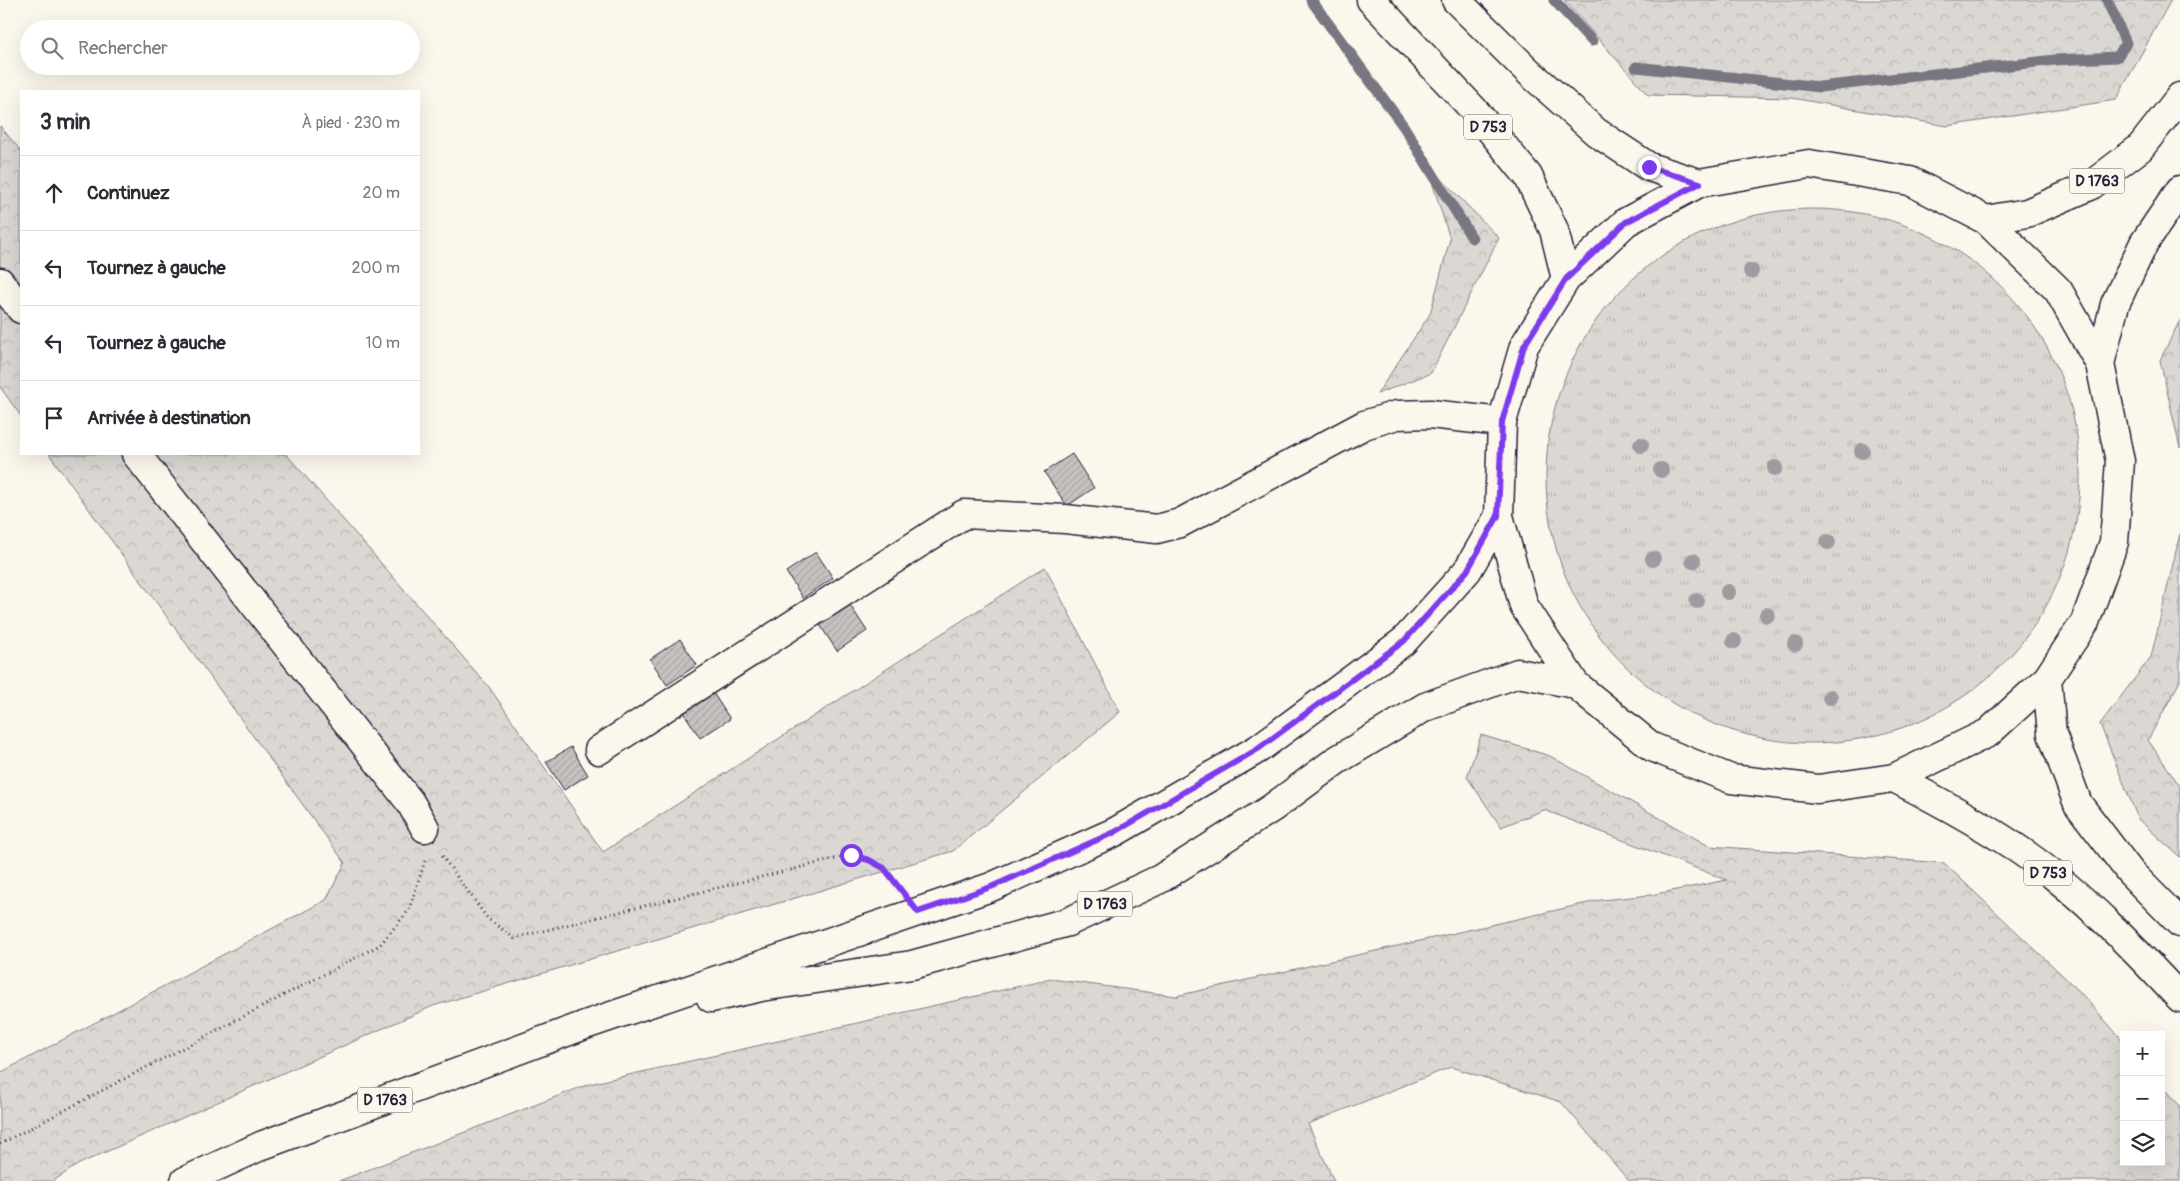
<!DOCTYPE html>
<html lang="fr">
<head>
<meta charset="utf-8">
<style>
	body { margin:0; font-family:Pangolin,sans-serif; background:#f7f7f7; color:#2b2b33 }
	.controls { position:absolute; right:15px; bottom:15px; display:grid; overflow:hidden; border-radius:0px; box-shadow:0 5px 20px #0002 }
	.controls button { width:45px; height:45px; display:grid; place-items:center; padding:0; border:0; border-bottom:1px solid #e1e1e2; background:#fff; color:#2b2b33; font:25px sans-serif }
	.stop { position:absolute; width:15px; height:15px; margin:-11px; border:4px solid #7c3aed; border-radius:50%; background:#fff }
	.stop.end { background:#7c3aed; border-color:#fff; box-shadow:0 1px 5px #0008 }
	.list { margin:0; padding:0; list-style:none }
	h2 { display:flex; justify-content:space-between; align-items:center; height:65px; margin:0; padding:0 20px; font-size:21px }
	h2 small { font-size:16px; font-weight:400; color:#7c7c81 }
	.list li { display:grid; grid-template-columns:32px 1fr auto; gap:15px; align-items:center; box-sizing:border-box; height:75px; padding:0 20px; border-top:1px solid #e1e1e2 }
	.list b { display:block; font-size:19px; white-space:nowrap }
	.list em { font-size:16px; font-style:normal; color:#7c7c81 }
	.icon { flex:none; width:28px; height:28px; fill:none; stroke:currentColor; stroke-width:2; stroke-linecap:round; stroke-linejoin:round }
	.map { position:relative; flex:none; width:2180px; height:1181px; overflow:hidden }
	.search { position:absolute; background:#fff; box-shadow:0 5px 20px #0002; left:20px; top:20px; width:400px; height:55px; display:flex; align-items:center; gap:12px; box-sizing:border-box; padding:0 18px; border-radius:28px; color:#7c7c81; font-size:19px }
	.panel { position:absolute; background:#fff; box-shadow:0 5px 20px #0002; left:20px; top:90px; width:400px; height:365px; border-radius:0px }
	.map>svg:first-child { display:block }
</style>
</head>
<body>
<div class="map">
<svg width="2180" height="1181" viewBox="0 0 2180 1181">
	<defs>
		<pattern id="grass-tufts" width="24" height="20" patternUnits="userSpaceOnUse" patternTransform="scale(1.25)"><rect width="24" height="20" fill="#dbd8d3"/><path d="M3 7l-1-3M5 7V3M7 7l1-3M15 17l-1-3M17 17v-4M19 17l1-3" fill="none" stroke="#bcb9b6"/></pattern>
		<pattern id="forest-crowns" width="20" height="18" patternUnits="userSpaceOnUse" patternTransform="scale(1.25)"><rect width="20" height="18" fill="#dbd8d3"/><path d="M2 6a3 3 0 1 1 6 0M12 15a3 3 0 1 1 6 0" fill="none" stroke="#bcb9b6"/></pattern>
		<pattern id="building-hatch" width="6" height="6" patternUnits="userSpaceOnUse" patternTransform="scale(1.25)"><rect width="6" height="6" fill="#c6c2c0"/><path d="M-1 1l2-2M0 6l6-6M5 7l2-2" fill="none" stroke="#aaa6a6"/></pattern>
	</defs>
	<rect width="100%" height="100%" fill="#fbf7ec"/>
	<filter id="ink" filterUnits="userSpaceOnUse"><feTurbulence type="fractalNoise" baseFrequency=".02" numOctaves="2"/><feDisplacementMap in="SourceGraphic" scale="10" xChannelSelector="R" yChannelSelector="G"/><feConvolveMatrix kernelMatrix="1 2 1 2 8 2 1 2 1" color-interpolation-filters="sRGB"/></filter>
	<g filter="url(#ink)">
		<path fill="url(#grass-tufts)" stroke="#7e7d87" d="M1546 476a267 267 0 1 1 534 0a267 267 0 1 1-534 0Z"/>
		<path fill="url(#forest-crowns)" stroke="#7e7d87" d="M1564,0H2171L2116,100L1947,126L1792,98L1648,95Z
			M0,126L21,151V416L0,387Z
			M1426,163L1499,238L1431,373L1377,394L1430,314L1450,239Z
			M2180,320V448L2160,360Z
			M49,454H286L489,687L603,852L1045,567L1120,712L953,851L433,1006L79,1164L53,1181H0V1073L326,900L345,863Z
			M2180,534V681L2148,740L2180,786V857L2138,819L2100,724L2151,657Z
			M1481,735L1550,756L1709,846L1944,863L2079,991L2124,1042V1162H2161V1084L2180,1106V1181H1629L1561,1102L1451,1067L1308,1124L1334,1181H339L589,1084L1051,979L1176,996L1601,900L1651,895L1727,880L1544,810L1501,827L1467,777Z"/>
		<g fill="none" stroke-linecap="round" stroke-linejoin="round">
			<path stroke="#787681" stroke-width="11" d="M1311,0L1404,127L1472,238
				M1554,0L1592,41
				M1636,67L1820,87L2055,60L2117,57L2126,43L2107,0"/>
		</g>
		<path fill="url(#building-hatch)" stroke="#22223b" d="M1072,454L1094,488L1067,506L1044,472Z
			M816,552L833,578L803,598L786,572Z
			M850,605L867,631L837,651L820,625Z
			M680,639L697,665L667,685L650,659Z
			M713,693L730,719L700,738L684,713Z
			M571,747L588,775L564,790L546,762Z"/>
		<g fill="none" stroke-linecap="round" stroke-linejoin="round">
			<defs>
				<path id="minor" d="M0,282L21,309
					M136,454L410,802L425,828
					M599,750L964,514L1065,519L1157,529L1180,523L1364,425L1397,415L1430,414L1502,422"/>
				<path id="major" d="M1371,0L1475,111L1528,176L1554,230L1566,279
					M1456,0L1530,73L1596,132L1649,167L1699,183
					M1986,220L2058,290L2100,364L2120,461L2114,542L2085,622L2047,679L1988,733L1894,778L1818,789L1731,779L1652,747L1575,684L1524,606L1499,516L1502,422L1524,346L1566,279L1626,222L1699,183L1809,164L1910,181L1986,220L2027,213L2090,186L2140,148L2180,97
					M2100,364L2115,304L2144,243L2180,190
					M2047,679L2052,734L2078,804L2130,872L2180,923
					M1894,778C1939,801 1986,826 2028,856C2084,896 2133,948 2180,998
					M711,998L761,987L912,965L1068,922L1160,879L1272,808L1337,760L1425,707L1518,673L1575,684
					M185,1181L263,1145L588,1024L991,887L1115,832L1258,749L1404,641L1467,571L1499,516"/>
			</defs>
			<use href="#minor" stroke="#22223b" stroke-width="31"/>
			<use href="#major" stroke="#22223b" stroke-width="31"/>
			<path stroke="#22223b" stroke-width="3" stroke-dasharray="1 4" stroke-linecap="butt" d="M442,856L488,919L514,938L851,855C873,862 882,865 896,884
				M0,1144L380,945L409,910L425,861"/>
			<use href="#minor" stroke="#fbf7ec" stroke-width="28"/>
			<use href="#major" stroke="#fbf7ec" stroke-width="28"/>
		</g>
		<g fill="#9d9ba0">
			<circle cx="1751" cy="271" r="8"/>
			<circle cx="1641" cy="445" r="8"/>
			<circle cx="1862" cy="451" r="8"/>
			<circle cx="1775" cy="468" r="8"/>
			<circle cx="1661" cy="470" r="8"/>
			<circle cx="1828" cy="542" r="8"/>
			<circle cx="1653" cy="559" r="8"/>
			<circle cx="1693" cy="561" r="8"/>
			<circle cx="1728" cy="592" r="8"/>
			<circle cx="1697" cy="601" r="8"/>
			<circle cx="1767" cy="615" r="8"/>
			<circle cx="1734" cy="641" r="8"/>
			<circle cx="1795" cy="644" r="8"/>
			<circle cx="1830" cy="697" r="8"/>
		</g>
	</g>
	<g fill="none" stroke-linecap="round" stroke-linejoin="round" filter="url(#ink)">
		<path stroke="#7c3aed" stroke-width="6" d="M851,855L869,860L884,868L918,912L991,887L1115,832L1258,749L1404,641L1467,571L1498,516L1502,422L1524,346L1566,279L1626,222L1700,183L1649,167"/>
	</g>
	<g text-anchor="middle" stroke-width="4" stroke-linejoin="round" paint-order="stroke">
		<g fill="#fbf7ec" stroke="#636270" stroke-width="1">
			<rect x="1464" y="114.5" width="48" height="25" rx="4"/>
			<rect x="2069.5" y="168.5" width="55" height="25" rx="4"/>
			<rect x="2024" y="860.5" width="48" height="25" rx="4"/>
			<rect x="1077.5" y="891.5" width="55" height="25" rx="4"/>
			<rect x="357.5" y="1087.5" width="55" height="25" rx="4"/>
		</g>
		<g font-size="15" font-weight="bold" fill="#22223b">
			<text x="1488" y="132">D 753</text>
			<text x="2097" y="186">D 1763</text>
			<text x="2048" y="878">D 753</text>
			<text x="1105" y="909">D 1763</text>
			<text x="385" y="1105">D 1763</text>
		</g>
	</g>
</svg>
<div class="controls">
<button>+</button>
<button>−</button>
<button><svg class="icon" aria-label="layers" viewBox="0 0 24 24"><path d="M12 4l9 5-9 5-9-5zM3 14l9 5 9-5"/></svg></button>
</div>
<div class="stop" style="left:851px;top:855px"></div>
<div class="stop end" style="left:1649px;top:167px"></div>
<div class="search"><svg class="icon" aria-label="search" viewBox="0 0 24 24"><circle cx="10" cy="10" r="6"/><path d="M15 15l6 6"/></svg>Rechercher</div>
<section class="panel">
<h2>3 min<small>À pied · 230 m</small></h2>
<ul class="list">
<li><svg class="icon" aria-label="ahead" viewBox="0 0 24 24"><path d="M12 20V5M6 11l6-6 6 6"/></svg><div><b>Continuez</b></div><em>20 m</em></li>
<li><svg class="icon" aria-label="left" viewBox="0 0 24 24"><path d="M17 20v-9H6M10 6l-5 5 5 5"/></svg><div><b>Tournez à gauche</b></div><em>200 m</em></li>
<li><svg class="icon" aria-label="left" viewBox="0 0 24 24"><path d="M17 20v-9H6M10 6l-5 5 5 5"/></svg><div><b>Tournez à gauche</b></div><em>10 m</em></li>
<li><svg class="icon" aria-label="arrive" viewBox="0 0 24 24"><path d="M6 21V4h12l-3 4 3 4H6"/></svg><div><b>Arrivée à destination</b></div></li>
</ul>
</section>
</div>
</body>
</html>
